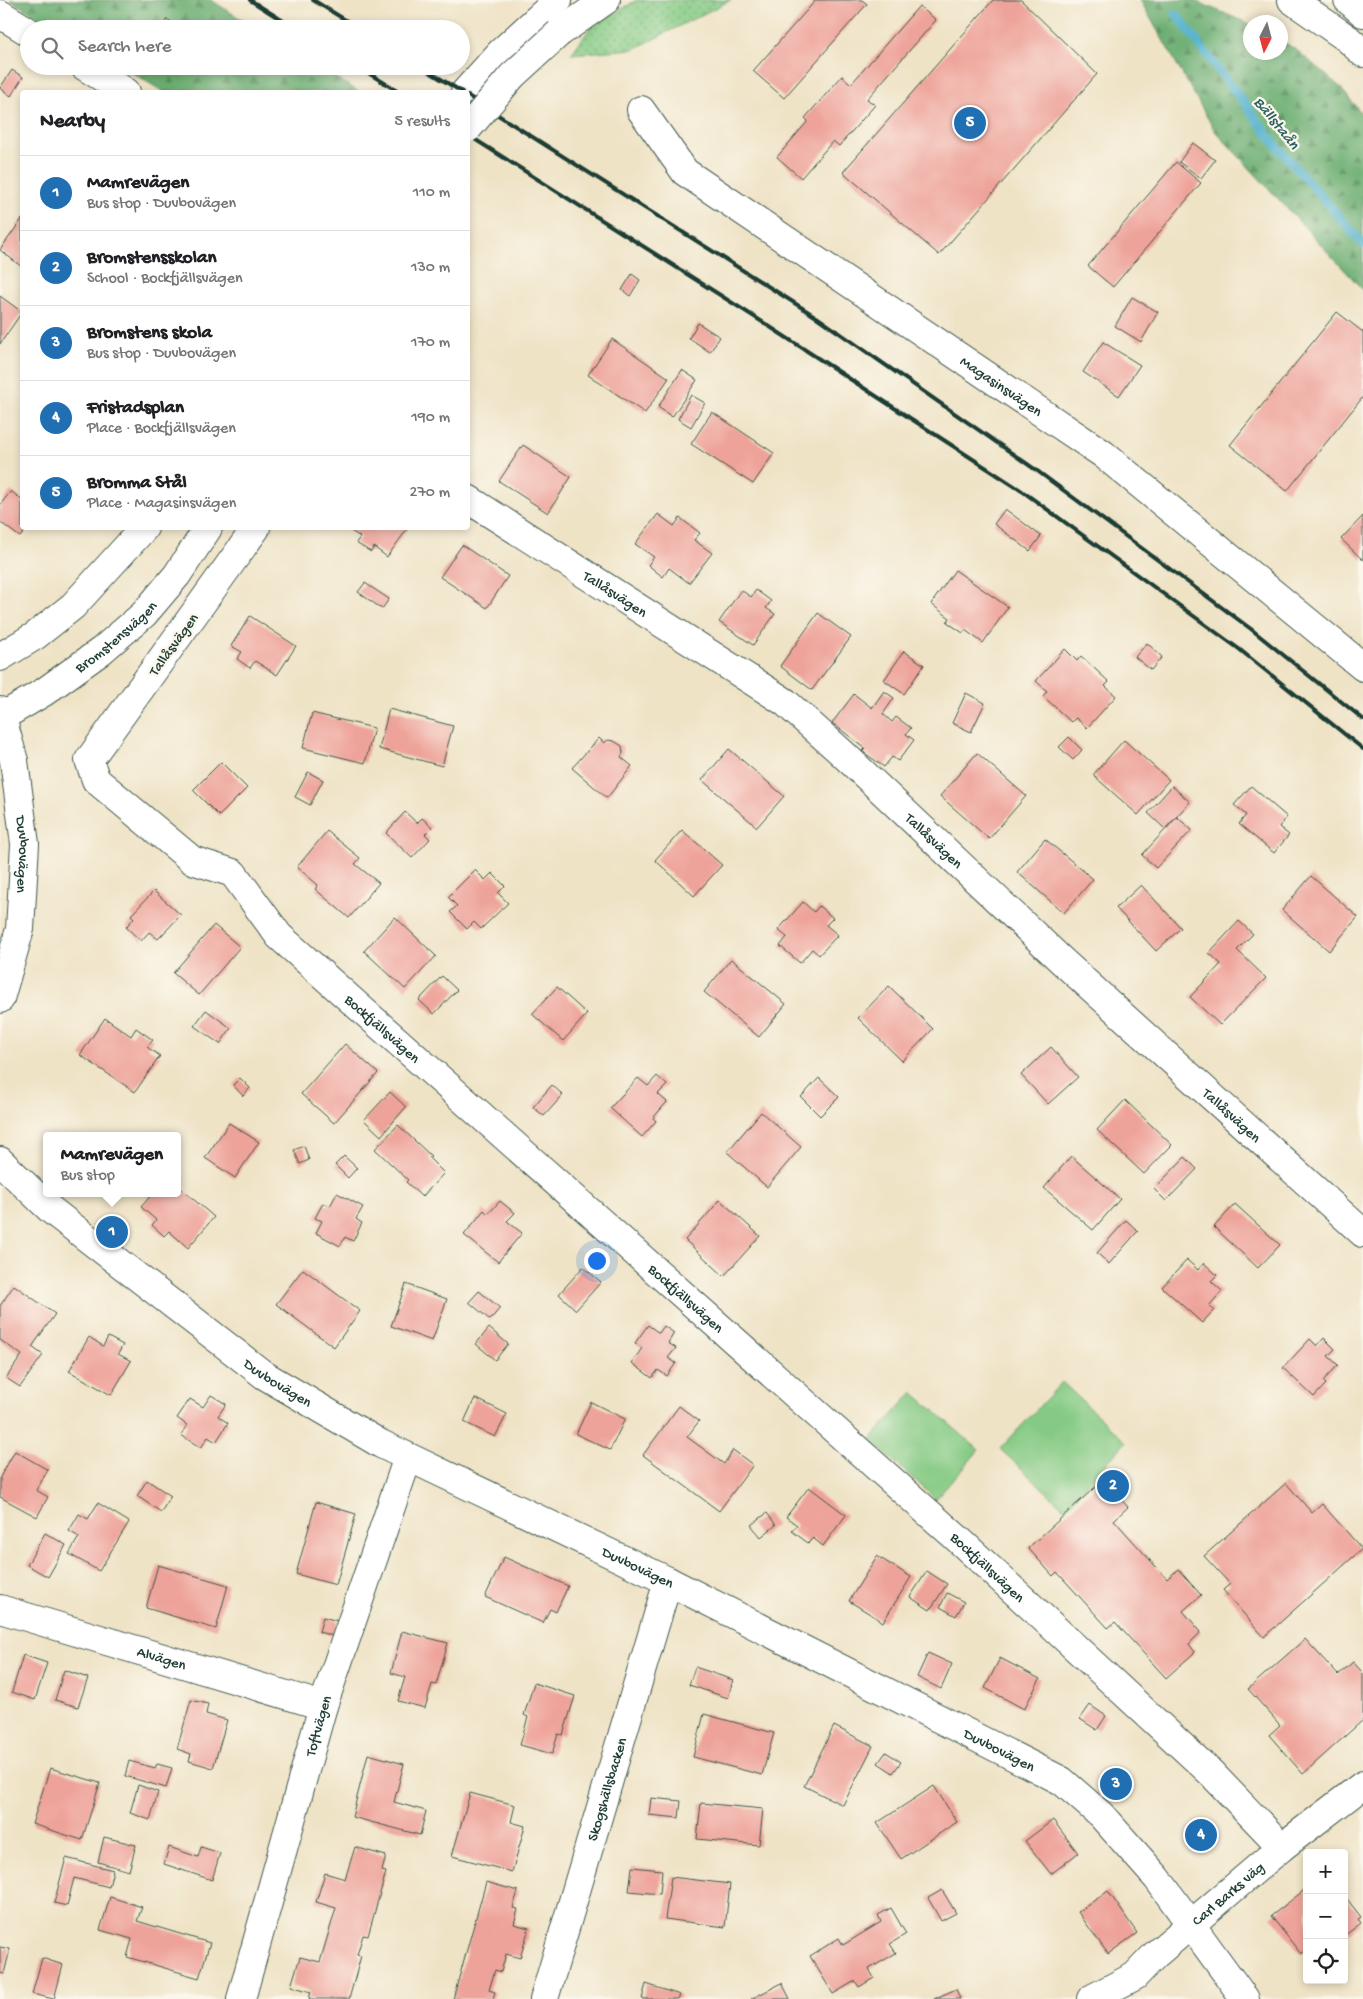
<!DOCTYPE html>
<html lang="en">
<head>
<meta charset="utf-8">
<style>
	body { margin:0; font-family:"Gochi Hand",sans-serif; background:#f6f6f6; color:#202124 }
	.controls { position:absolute; right:15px; bottom:15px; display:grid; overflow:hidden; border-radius:5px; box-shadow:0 2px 8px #0003 }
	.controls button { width:45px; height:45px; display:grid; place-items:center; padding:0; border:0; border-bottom:1px solid #e0e0e0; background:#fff; color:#202124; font:25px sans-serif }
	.compass { position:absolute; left:1243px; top:15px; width:45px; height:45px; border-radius:50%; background:#fff; box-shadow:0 2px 8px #0003; rotate:186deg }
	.you { position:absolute; left:596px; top:1260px; width:18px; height:18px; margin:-12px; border:4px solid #fff; border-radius:50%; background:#1a73e8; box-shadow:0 0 0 8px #1a73e833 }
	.badge { display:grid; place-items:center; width:32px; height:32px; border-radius:50%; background:#1f6fb2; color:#fff; font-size:16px; font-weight:700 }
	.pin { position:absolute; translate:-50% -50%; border:2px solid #fff; box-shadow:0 1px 5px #0006 }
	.popup { position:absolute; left:43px; top:1132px; width:138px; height:65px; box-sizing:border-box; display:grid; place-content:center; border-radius:5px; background:#fff; filter:drop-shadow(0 1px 4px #0005); font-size:16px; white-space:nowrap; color:#757577 }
	.popup b { font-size:19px; color:#202124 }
	.popup::after { content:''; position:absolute; left:50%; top:100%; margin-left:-10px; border:10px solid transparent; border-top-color:#fff }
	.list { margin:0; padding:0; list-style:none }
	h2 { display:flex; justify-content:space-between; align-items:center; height:65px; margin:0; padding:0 20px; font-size:21px }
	h2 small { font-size:16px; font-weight:400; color:#757577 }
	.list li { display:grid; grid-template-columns:32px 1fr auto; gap:15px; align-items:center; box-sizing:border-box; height:75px; padding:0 20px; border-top:1px solid #e0e0e0 }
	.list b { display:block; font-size:19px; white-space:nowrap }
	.list p { margin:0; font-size:16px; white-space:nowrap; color:#757577 }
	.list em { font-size:16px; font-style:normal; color:#757577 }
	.icon { flex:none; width:28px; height:28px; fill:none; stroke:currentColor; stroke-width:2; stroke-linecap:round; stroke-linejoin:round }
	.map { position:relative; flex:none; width:1363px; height:1999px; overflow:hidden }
	.search { position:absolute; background:#fff; box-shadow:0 2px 8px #0003; left:20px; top:20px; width:450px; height:55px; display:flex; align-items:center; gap:12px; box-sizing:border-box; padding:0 18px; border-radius:28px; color:#757577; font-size:19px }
	.panel { position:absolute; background:#fff; box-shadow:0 2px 8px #0003; left:20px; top:90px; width:450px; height:440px; border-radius:5px }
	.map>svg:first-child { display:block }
</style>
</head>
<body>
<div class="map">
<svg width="1363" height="1999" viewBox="0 0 1363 1999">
	<defs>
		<pattern id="grass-dots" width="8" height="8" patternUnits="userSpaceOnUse" patternTransform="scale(1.25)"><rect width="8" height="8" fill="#85ca84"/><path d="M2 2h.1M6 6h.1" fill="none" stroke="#6ca56d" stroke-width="1.8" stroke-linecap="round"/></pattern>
		<pattern id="forest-firs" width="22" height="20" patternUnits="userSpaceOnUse" patternTransform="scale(1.25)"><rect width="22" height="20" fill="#6cae72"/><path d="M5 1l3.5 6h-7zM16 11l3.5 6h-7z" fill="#588f5e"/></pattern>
	</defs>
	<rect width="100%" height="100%" fill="#fbf7ec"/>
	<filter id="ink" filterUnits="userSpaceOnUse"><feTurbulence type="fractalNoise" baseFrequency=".02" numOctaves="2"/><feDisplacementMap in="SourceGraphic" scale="10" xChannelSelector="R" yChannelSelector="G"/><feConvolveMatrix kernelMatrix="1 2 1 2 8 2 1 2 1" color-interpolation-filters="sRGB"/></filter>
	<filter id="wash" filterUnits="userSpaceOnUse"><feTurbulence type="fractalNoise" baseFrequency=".0096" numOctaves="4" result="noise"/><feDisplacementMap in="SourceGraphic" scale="20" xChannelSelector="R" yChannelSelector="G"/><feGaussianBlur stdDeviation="1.12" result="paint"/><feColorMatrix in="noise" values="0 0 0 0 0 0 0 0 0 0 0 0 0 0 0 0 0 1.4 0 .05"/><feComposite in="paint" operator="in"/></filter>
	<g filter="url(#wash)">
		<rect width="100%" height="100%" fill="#efe3c6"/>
		<path fill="url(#grass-dots)" stroke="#52845c" d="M637,0H731L634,49L571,54L591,27Z"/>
		<path fill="url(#forest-firs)" stroke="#467653" d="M10,0H211L257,29H58Z
			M1140,0H1193L1250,24V52H1280L1281,40L1299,52L1339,86L1363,115V290L1215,131Z
			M120,66H317L359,92H164Z"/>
		<path fill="#85ca84" stroke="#52845c" d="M1062,1382L1126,1442L1065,1509L1000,1449Z
			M913,1392L979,1450L936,1499L870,1440Z"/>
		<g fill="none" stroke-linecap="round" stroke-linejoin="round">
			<path stroke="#4caecb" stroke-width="9" d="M1176,14L1276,145L1363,244"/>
		</g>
		<g id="blocks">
			<path fill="#eea39a" d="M816,0H862L867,4L784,98L753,71Z
				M993,0H1021L1097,74L939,255L843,172Z
				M919,6L936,20L867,99L875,105L839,146L833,141L801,178L777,157L808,121L805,118L842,76L851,84Z
				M167,19L178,26L177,29L162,27Z
				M12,70L23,77L11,96L0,88Z
				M1193,143L1215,160L1201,178L1179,162Z
				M1176,162L1201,183L1113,287L1088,266Z
				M22,219V267L0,250Z
				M632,274L640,280L630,296L622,290Z
				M0,296L22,312L0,344Z
				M1132,297L1158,312L1141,342L1115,326Z
				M1337,312L1363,332V397L1287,491L1230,445Z
				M698,323L720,337L710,352L689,338Z
				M612,339L669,378L645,413L588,375Z
				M1103,342L1140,365L1119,396L1083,372Z
				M682,370L697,380L672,417L658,407Z
				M691,395L705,403L691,427L678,419Z
				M712,412L774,453L753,484L691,444Z
				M523,445L571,477L548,513L499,481Z
				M11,491L22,500V528H28L20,537L0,522V505Z
				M1005,509L1041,536L1030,551L994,524Z
				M658,514L674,526L680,518L700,533L694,540L712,553L689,583L669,568L663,577L648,565L654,557L635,544Z
				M1363,516V560L1341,539Z
				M349,528H408L387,557L374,547L371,552L356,543L360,537L348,529Z
				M462,545L508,576L487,608L440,577Z
				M955,570L1008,607L983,643L965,630L963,633L947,622L950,618L931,604Z
				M365,583L389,599L382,609L358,592Z
				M741,590L751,597L756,590L771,601L766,608L775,614L753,645L719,622Z
				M818,613L851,637L812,690L780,666Z
				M250,616L296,646L277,675L255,661L250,668L237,659L242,652L231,646Z
				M1147,643L1162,657L1151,670L1135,657Z
				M1065,649L1077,661L1081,656L1109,682L1105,686L1116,696L1087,728L1076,718L1071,722L1043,696L1047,691L1036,681Z
				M904,651L924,665L904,694L884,680Z
				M884,691L894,698L883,714L892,722L896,717L911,728L906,734L914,740L898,761L892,757L884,767L862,751L865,748L832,723L854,694L872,708Z
				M966,693L985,703L971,732L952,723Z
				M389,709L453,726L442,766L379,749Z
				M312,713L374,728L365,763L303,748Z
				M1069,737L1082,750L1073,760L1059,747Z
				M599,738L604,743L608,740L614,741L622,746L623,753L621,757L632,766L607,798L572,768Z
				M1124,740L1169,780L1138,815L1093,775Z
				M729,749L784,796L757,827L702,780Z
				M977,753L1026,796L989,839L940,796Z
				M221,762L247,788L219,816L193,790Z
				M308,772L323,780L310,805L295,797Z
				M1172,786L1190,802L1165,829L1148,813Z
				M1251,786L1287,817L1279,827L1289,835L1274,853L1239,824L1246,815L1234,805Z
				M405,812L417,823L422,818L432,827L425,834L430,839L412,858L386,833Z
				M1177,817L1192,830L1156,868L1142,855Z
				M682,830L722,865L694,896L655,860Z
				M327,831L360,858L355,864L379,883L349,918L315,889L318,885L297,867Z
				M1045,839L1093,879L1064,913L1017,872Z
				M475,870L485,880L492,873L505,886L498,893L508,903L481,929L474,922L467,929L450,912L457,906L448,897Z
				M1311,876L1358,917L1329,951L1282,910Z
				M1141,885L1181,928L1156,951L1116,908Z
				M154,891L181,915L158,939L149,932L141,941L126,927L134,918L131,915Z
				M803,902L814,912L819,906L833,918L826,925L838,935L819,955L812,949L800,963L780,946L787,937L778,930Z
				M395,917L436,956L405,989L364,951Z
				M1239,921L1253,934L1237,950L1266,978L1220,1025L1190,997L1221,964L1209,953Z
				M214,925L240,947L199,995L173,973Z
				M731,959L786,1004L759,1037L704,992Z
				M442,976L457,990L434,1014L419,1000Z
				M889,986L933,1029L902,1061L858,1018Z
				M557,987L587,1014L563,1041L532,1014Z
				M206,1010L231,1028L220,1044L194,1026Z
				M105,1018L131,1036L136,1028L153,1040L147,1047L160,1056L135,1092L80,1055Z
				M345,1044L378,1073L334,1123L301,1094Z
				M1051,1047L1078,1077L1048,1104L1021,1075Z
				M657,1076L667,1085L658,1094L667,1102L653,1118L656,1121L642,1137L610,1108L638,1078L648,1086Z
				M240,1078L250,1088L243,1096L233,1085Z
				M819,1078L839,1097L820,1116L801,1097Z
				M552,1085L563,1095L544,1116L533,1107Z
				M390,1092L406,1107L381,1136L364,1120Z
				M1125,1100L1172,1145L1144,1174L1097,1130Z
				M761,1112L801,1147L767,1187L727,1152Z
				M229,1123L259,1142L235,1178L205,1158Z
				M398,1125L431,1156L429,1158L444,1173L422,1197L406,1182L408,1180L375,1149Z
				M304,1146L309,1160L300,1164L294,1150Z
				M344,1156L357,1168L348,1178L335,1165Z
				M1071,1156L1120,1199L1093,1230L1044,1188Z
				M1185,1157L1197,1169L1166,1201L1154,1189Z
				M177,1185L214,1217L188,1248L169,1231L164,1236L152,1225L156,1220L141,1207L153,1193H177Z
				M337,1193L363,1207L356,1219L362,1223L353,1241L345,1237L340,1246L316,1233L322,1221L315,1218L323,1203L330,1206Z
				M720,1200L760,1236L724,1276L685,1240Z
				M500,1201L515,1213L507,1221L522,1233L498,1262L464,1235L484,1210L488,1214Z
				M1235,1204L1280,1245L1258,1268L1214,1227Z
				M1126,1220L1138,1231L1109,1264L1097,1253Z
				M1187,1260L1198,1270L1204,1263L1217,1275L1211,1281L1222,1291L1209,1306L1214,1310L1202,1323L1162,1287Z
				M583,1267L601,1282L576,1310L559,1294Z
				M303,1269L360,1311L334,1347L276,1304Z
				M406,1284L447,1299L432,1341L391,1326Z
				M14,1285L55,1314L32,1347L43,1355L20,1387L6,1378L22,1355L0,1340V1306Z
				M479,1291L500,1308L490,1320L469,1302Z
				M648,1325L659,1333L664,1326L674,1333L668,1343L676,1348L668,1358L676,1363L667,1376L658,1370L652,1378L632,1363L642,1348L635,1343Z
				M489,1328L508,1344L495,1360L476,1344Z
				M89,1337L103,1346L108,1337L123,1345L118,1354L131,1361L111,1395L69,1371Z
				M1324,1338L1335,1349L1328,1356L1338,1365L1323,1381L1326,1384L1314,1397L1283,1368L1310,1339L1317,1346Z
				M211,1395L226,1404L218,1416L228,1423L216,1442L208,1437L201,1448L181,1435L187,1425L177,1418L190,1399L203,1407Z
				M475,1398L507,1414L495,1437L464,1422Z
				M591,1402L625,1419L610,1450L576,1434Z
				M679,1406L699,1421L687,1437L724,1464L733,1450L753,1465L719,1511L643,1455Z
				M15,1451L48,1470L36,1490L48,1497L37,1517L0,1497V1477Z
				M147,1480L171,1496L161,1512L137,1496Z
				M1103,1480L1128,1507L1114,1520L1167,1579L1178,1569L1201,1595L1183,1611L1201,1632L1189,1644L1195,1652L1166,1678L1115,1622L1108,1628L1057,1572L1053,1576L1028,1548Z
				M1286,1483L1312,1513L1322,1504L1362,1549L1264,1637L1223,1590L1230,1584L1204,1556Z
				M809,1487L846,1515L823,1546L813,1538L808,1543L792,1531L797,1525L786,1517Z
				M316,1502L356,1514L336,1585L296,1574Z
				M98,1503L129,1522L99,1571L69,1554L79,1537L69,1531L79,1514L88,1519Z
				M767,1513L776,1525L761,1537L751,1525Z
				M45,1533L66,1545L48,1577L27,1565Z
				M877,1556L911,1577L883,1622L849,1601Z
				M504,1557L568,1586L556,1612L550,1609L543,1623L485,1597Z
				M158,1565L228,1585L216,1629L146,1608Z
				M927,1571L947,1584L930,1610L910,1597Z
				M947,1593L964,1602L956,1616L940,1607Z
				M323,1617L338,1621L333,1636L319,1632Z
				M402,1631L448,1643L436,1685L432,1684L425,1708L398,1701L405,1677L391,1673Z
				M1305,1639L1338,1675L1353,1662L1363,1673V1720L1303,1774L1269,1735L1280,1725L1248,1689Z
				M928,1653L952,1664L941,1689L917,1677Z
				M23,1655L47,1663L35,1700L12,1692Z
				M1000,1658L1040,1679L1024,1709L985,1688Z
				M695,1667L733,1680L728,1698L689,1685Z
				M64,1670L88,1678L78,1707L55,1700Z
				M534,1683L575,1696L563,1735L558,1734L552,1754L520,1745L528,1717L524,1715Z
				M191,1700L208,1704L206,1714L227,1720L213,1768L189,1761L191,1754L177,1749Z
				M1090,1705L1106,1716L1097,1730L1080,1719Z
				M704,1714L774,1733L762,1775L693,1757Z
				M834,1726L873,1746L843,1805L804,1786Z
				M886,1752L901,1762L893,1773L878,1763Z
				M368,1754L404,1764L394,1802L426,1811L420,1835L352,1817Z
				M129,1761L155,1768L157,1764L172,1768L166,1788L125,1776Z
				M50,1768L100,1783L82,1840L32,1824Z
				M138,1785L158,1792L150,1820L130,1813Z
				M934,1786L957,1822L901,1859L877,1823Z
				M470,1793L515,1805L511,1822L525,1826L512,1872L452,1856Z
				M651,1798L681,1801L679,1818L649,1815Z
				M701,1803L763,1809L759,1845L697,1839Z
				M1053,1820L1078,1853L1051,1874L1025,1841Z
				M104,1837L136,1845L129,1871L98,1862Z
				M169,1847L198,1857L201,1847L220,1853L212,1880L164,1864Z
				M355,1847L386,1856L382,1871L386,1872L368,1936L363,1935L357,1955L361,1956L349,1999H309L311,1992L291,1986L300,1957L320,1962L325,1945L336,1908L316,1902L325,1873L345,1879Z
				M66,1858L113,1870L109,1887L74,1878L67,1906L54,1903Z
				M632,1867L662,1870L660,1894L629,1891Z
				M671,1877L730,1884L725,1927L665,1919Z
				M486,1882L518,1891L513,1908L518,1909L514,1924L529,1928L520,1958L506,1954L501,1972L495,1970L489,1990L495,1992L493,1999H453Z
				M1307,1888V1950L1301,1954L1271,1916Z
				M942,1890L956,1913L941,1921L928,1898Z
				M1108,1891L1137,1933L1108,1954L1078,1912Z
				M1344,1895L1361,1917L1358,1919L1361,1923L1344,1936Z
				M110,1897L142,1907L137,1921L210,1943L199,1978L127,1957L132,1939L100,1930Z
				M891,1908L906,1934L890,1944L896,1953L869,1969L874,1978L859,1987L855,1981L833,1994L810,1956L839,1938L843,1945L881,1922L878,1915Z
				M0,1947L10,1949L4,1974L0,1973Z
				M42,1958L63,1965L54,1999L32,1994Z
				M782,1983L790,1999H751Z
				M646,1984L680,1995L678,1999H642Z
				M956,1989L960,1999H934Z"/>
		</g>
	</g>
	<g filter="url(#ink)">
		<use href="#blocks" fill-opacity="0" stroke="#3e564a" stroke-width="1"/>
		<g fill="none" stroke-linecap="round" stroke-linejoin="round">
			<defs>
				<g id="street">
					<path d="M0,14L29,32"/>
					<path d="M84,66L126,92"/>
					<path id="s1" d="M641,110L685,172L1103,454L1363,667"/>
					<path id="s2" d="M468,499L785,702L841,752L1062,961L1363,1233"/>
					<path id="s3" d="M256,528L89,760L96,780L192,860L233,873L279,936L959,1540L1211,1773L1282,1847"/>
					<path id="s4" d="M0,711L14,761L25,844L20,929L0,999"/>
					<path id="s5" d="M0,1161L51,1210L264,1375L381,1444L668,1581L1062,1781L1101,1815L1157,1878L1245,1999"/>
					<path id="s6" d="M0,1609L323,1706"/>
					<path id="s7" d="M241,1999L323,1706L408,1457"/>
					<path id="s8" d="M544,1999L668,1581"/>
					<path id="s9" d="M1091,1999L1135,1976L1155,1955L1282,1847L1363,1785"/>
				</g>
				<g id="secondary">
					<path d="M1292,0L1348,39L1363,53"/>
					<path d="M1348,0L1363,13"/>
					<path d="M559,33L606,0"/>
					<path d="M465,92L500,53L558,0"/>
					<path d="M0,657L35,636L73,606L144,528"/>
					<path id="s10" d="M0,718L44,692L101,651L144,614L177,575L208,528"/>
				</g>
			</defs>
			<use href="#street" stroke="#3e564a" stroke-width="30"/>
			<use href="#secondary" stroke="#3e564a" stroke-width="30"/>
			<use href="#street" stroke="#fff" stroke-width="28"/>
			<use href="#secondary" stroke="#fff" stroke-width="28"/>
			<path stroke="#1f3d34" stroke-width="4" d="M250,0L296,29
				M313,0L360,29
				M357,66L399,92
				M420,66L462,92
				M468,96L818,318L1036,470L1251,629L1363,719
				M468,135L764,323L1022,491L1239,649L1363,749"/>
			<defs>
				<path id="secondary-bridge" d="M468,128L512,76L559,33"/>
			</defs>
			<use href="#secondary-bridge" stroke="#3e564a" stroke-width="30" stroke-linecap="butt"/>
			<use href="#secondary-bridge" stroke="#fff" stroke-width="28"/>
		</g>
	</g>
	<g text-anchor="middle" stroke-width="4.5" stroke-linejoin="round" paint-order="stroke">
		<g font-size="15" fill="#1f3d34" stroke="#fbf7ec">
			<text dy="5" stroke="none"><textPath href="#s1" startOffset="458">Magasinsvägen</textPath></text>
			<text dy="5" stroke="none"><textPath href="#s2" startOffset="175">Tallåsvägen</textPath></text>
			<text dy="5" stroke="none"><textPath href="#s10" startOffset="142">Bromstensvägen</textPath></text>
			<text transform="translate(173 644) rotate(-54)" y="5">Tallåsvägen</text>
			<text dy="5" stroke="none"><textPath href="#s2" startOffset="580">Tallåsvägen</textPath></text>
			<text dy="5" stroke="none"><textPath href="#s4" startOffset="146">Duvbovägen</textPath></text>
			<text dy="5" stroke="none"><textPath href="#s3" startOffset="692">Bockfjällsvägen</textPath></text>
			<text dy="5" stroke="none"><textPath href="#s2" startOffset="985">Tallåsvägen</textPath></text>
			<text dy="5" stroke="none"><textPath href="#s3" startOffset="1098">Bockfjällsvägen</textPath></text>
			<text dy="5" stroke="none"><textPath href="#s5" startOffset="356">Duvbovägen</textPath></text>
			<text dy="5" stroke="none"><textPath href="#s5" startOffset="761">Duvbovägen</textPath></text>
			<text dy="5" stroke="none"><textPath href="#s3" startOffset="1502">Bockfjällsvägen</textPath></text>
			<text dy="5" stroke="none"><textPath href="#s6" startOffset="169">Alvägen</textPath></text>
			<text dy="5" stroke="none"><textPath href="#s7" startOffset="284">Toftvägen</textPath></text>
			<text dy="5" stroke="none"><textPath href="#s5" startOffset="1166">Duvbovägen</textPath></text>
			<text dy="5" stroke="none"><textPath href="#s8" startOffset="219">Skogshällsbacken</textPath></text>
			<text dy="5" stroke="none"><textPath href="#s9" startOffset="174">Carl Barks väg</textPath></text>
		</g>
		<g font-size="16" font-style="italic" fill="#2c5f61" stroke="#fbf7ec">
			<text transform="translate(1278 122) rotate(51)" y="6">Bällstaån</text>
		</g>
	</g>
</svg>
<div class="controls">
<button>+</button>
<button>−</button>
<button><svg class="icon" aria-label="locate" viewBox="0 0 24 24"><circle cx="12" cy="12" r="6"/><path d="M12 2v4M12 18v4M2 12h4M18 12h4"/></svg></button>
</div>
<svg class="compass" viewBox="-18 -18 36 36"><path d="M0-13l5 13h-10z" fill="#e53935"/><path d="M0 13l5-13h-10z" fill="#757577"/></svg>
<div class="you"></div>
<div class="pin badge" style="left:112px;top:1232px">1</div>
<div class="popup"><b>Mamrevägen</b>Bus stop</div>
<div class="pin badge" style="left:1113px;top:1486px">2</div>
<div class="pin badge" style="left:1116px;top:1784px">3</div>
<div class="pin badge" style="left:1201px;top:1835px">4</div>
<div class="pin badge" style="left:970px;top:123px">5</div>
<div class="search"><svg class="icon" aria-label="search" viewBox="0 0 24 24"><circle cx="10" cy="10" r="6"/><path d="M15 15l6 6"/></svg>Search here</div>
<section class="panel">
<h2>Nearby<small>5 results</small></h2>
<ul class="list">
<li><span class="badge">1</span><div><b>Mamrevägen</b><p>Bus stop · Duvbovägen</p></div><em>110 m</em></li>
<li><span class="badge">2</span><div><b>Bromstensskolan</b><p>School · Bockfjällsvägen</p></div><em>130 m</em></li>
<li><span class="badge">3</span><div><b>Bromstens skola</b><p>Bus stop · Duvbovägen</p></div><em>170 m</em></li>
<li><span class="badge">4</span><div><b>Fristadsplan</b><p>Place · Bockfjällsvägen</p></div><em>190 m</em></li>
<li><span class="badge">5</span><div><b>Bromma Stål</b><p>Place · Magasinsvägen</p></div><em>270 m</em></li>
</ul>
</section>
</div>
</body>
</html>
